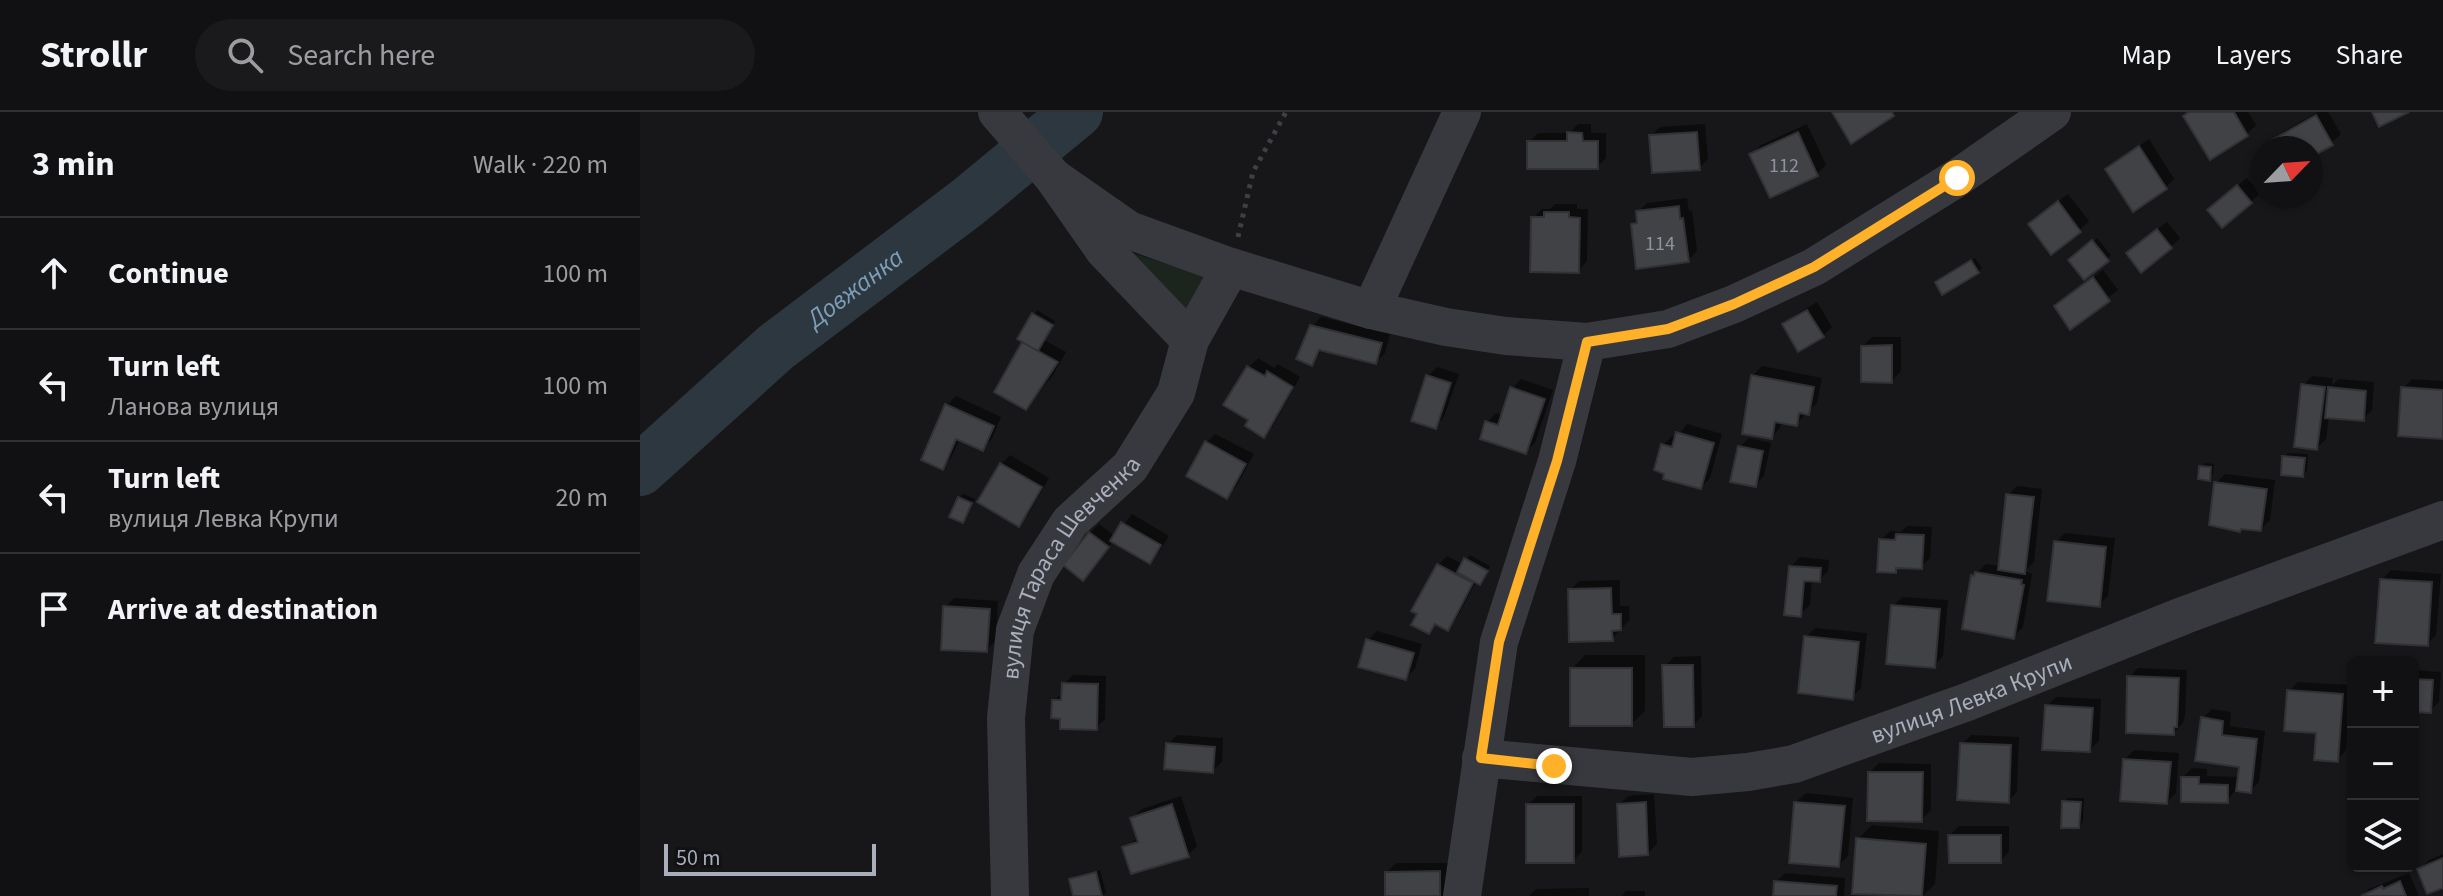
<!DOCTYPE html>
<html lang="en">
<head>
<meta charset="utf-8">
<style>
	body { margin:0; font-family:"Source Sans 3",sans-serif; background:#1a1a1c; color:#f1f3f6 }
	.controls { position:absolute; right:24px; bottom:24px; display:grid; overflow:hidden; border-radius:12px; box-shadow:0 2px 6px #0004 }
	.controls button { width:72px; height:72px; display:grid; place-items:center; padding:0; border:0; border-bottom:2px solid #303133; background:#111113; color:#f1f3f6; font:40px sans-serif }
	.compass { position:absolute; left:1611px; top:24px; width:72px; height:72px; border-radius:50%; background:#111113; box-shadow:0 2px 6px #0004; rotate:65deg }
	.scale { position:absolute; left:24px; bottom:20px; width:212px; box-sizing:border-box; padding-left:8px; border:4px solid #a8aeba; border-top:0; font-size:22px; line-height:28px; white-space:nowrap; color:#a8aeba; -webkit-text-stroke:6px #121214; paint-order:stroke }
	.stop { position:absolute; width:24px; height:24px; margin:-18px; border:6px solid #ffb129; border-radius:50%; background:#fff }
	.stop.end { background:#ffb129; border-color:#fff; box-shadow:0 2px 8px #0008 }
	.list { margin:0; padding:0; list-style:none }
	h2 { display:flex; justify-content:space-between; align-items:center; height:104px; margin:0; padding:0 32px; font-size:34px }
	h2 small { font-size:26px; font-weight:400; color:#9c9da0 }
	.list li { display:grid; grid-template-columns:52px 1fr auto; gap:24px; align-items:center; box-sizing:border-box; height:112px; padding:0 32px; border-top:2px solid #303133 }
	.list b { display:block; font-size:30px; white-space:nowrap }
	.list p { margin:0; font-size:26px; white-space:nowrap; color:#9c9da0 }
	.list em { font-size:26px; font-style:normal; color:#9c9da0 }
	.icon { flex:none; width:44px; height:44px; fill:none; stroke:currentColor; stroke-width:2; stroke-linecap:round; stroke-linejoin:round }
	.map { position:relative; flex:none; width:1803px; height:784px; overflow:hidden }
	header { display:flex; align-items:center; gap:48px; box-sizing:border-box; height:112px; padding:0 40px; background:#111113; border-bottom:2px solid #303133 }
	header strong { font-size:38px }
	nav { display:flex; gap:44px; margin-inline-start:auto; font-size:28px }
	.search { width:560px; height:72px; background:#1a1a1c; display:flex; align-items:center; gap:20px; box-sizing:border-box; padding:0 28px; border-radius:44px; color:#9c9da0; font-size:30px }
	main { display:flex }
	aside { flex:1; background:#111113 }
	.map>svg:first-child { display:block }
</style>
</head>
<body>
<header>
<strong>Strollr</strong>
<div class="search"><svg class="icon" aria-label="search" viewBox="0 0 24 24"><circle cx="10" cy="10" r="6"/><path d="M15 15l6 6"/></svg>Search here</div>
<nav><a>Map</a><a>Layers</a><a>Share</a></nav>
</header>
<main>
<aside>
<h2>3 min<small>Walk · 220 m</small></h2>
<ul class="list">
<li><svg class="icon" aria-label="ahead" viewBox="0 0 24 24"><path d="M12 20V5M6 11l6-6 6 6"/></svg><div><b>Continue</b></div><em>100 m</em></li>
<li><svg class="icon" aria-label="left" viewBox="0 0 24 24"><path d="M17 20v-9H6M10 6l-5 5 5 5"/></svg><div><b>Turn left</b><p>Ланова вулиця</p></div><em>100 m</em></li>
<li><svg class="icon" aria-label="left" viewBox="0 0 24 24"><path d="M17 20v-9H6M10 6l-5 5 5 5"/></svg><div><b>Turn left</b><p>вулиця Левка Крупи</p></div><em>20 m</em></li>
<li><svg class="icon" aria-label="arrive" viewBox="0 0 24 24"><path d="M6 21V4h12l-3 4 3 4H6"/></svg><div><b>Arrive at destination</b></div></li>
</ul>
</aside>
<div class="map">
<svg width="1803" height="784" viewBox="0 0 1803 784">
	<rect width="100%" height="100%" fill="#171719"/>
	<path fill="#1c251d" d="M491,141L564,163L554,206Z"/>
	<path fill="#0007" d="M1550,0H1608L1616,13L1607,22Z
		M1678,0H1688L1701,22L1691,31L1671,43V36H1639L1635,28L1644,19Z
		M938,12H951V21H966V46L957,55L889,30L898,21H929Z
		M1065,12L1068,47L1059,56L1011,24L1020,15Z
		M1167,12L1186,53L1177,62L1112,43L1121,33Z
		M1509,27L1534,67L1525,76L1467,57Z
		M1607,66L1620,81L1611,90L1578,89Z
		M1428,82L1449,109L1440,118L1400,103Z
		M1047,86L1049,99L1052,98L1057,139L1048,148L993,112L999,106L998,100L1007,91Z
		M915,92H937V97H948L947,149L938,159L893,106L902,97H910Z
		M1527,110L1540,126L1531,135L1498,132Z
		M1457,126L1471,143L1467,147L1435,144Z
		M1335,146L1342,156L1338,160L1301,166Z
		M1463,158L1478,178L1431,215L1416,194Z
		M1177,190L1192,215L1183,224L1145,213L1154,204Z
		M397,198L415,209L404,228L426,240L413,263L386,296L357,279L385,229L380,226Z
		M681,205L750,222L745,241L736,250L683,237L671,252L672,215Z
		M1232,225H1261V259L1252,269L1223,234Z
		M618,246L634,256L638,252L660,265L633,314L624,323L611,307L586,292L609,255Z
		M1122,254L1182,266L1177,291L1156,312L1142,309L1140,316L1131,325L1113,263Z
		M797,255L819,262L804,305L795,315L788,264Z
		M1672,264L1693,266L1692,273L1699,267L1734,270L1732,298L1723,307L1689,304L1686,327L1677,336L1663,273Z
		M881,267L913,278L895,331L885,340L847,310L856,301L863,303L872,277Z
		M1772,267L1803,269V325L1763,276Z
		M316,284L361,305L352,327L343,336L320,327L311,346L302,355L307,293Z
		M1047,312L1082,322L1070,366L1061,375L1023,333L1032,324L1037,325Z
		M575,322L614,342L596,375L587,384L566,331Z
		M1109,326L1131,331L1124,364L1115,373L1100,335Z
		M1648,341L1668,342L1667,359L1663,363L1644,345Z
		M370,343L409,366L388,403L379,412L361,352Z
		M1565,351L1574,352L1573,362L1569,366L1561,355Z
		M1585,362L1635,368L1630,408L1621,417L1576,371Z
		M1377,374L1402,377L1394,450L1385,459L1392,462L1383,515L1374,524L1333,464L1346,452L1361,454L1368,383Z
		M323,382L335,387L323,409L319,386Z
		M492,402L529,424L519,440L510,450L474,428L452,457L450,421L459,412L475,424Z
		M1267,414L1292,415L1290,446L1281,455L1260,454L1255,459L1241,428L1250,419L1261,420Z
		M1425,421L1475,426L1468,484L1459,493L1416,430Z
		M830,443L850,454L844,466L840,470L837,468L816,507L807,516L798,511L789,520L798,453L807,444L823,452Z
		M1160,445L1189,448L1188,459L1179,468H1172L1170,493L1160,502L1151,454Z
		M1751,458L1801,462L1796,523L1787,532L1742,468Z
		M980,468V494H989L990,507L972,527L930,478L939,469Z
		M1262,485L1308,488L1303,544L1294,554L1253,494Z
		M314,486L358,489L356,529L346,538L305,495Z
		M1175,516L1227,521L1221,576L1212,585L1166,525Z
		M737,519L782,532L775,557L766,566L728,528Z
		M945,543H1005V599L991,612L932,557Z
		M1061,544L1062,604L1053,613L1025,554L1034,545Z
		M1498,556L1547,558L1545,604L1542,612L1533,621L1489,565Z
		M1773,558L1801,560L1799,590L1790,599L1773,597Z
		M433,563L466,564L465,607L456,616L422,605L414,589L423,580L424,572Z
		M1713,565V592L1710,591L1706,638L1697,648L1649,579L1658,570L1712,573Z
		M1416,585L1461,587L1459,629L1450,638L1407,594Z
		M1572,597L1591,600L1590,614L1625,619L1619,670L1610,679L1596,677L1587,689L1543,665L1552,656L1567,657V664L1600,665L1601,653L1563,606Z
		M537,623L583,626L582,650L572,659L528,632Z
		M1331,623L1379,625L1377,680L1368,689L1322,632Z
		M1494,638L1539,641L1536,681L1527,690L1485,647Z
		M1239,651L1291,652V698L1281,708L1230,660Z
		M1166,681L1213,686L1208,744L1199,753L1156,690Z
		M1014,682L1017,732L1008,741L979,693L988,684Z
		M541,684L557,734L548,743L484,736L499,725L492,706L502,697Z
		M897,684H942V739L933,749L888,693Z
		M1428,686H1444L1443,710L1439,714L1424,690Z
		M1232,713L1299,719L1295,772L1283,784L1214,780L1218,727Z
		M1319,714H1369V740L1360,749L1310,723Z
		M1803,742V773L1780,757L1789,748Z
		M756,751H808V784H747V760Z
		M460,758L466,781L462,784H435L431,768L435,764Z
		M1145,761L1205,766L1204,784H1135L1136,770Z
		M1769,761L1779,784H1722L1729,777Z
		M949,776V784H889L896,777Z
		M986,779H1005V784H982Z"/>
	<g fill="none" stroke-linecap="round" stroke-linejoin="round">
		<path stroke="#2c373f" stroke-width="52" id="s1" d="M0,358L136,235L328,90L437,0"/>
	</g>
	<path fill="#414246" stroke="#313136" stroke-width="2" d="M1192,0H1252L1254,4L1211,32Z
		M1549,0H1594L1608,24L1570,48L1543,4Z
		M1732,0H1769L1739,15Z
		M1676,3L1693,33L1671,45V36H1637L1632,28Z
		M927,20L942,21L943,29H958V57H887V29H927Z
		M1057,20L1060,58L1012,61L1009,23Z
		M1158,20L1178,64L1130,86L1109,42Z
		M1499,34L1527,77L1493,100L1465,57Z
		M1597,73L1612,91L1582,116L1567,98Z
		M1418,89L1441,120L1411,143L1388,112Z
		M1039,94L1040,107L1043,106L1049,150L996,157L991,112L997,111L996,99Z
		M904,100H929V105L940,106L939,161L890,160L891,105H904Z
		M1517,117L1532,136L1501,161L1486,141Z
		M1452,128L1469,149L1444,168L1428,148Z
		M1331,148L1339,161L1302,183L1295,170Z
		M1453,165L1470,189L1430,218L1414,194Z
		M1167,198L1184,225L1158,240L1142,212Z
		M392,201L413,213L398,239L377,227Z
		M670,213L742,231L736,252L679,238L672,254L656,247Z
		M382,230L418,250L386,298L354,280Z
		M1252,233V271L1221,270V234Z
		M607,254L625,264L627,259L653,275L624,326L605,314L608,308L583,293Z
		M786,263L811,271L796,317L771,309Z
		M1111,263L1174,275L1169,303L1159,301L1157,314L1135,310L1132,327L1102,322Z
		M1661,272L1685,275L1677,338L1654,335Z
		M870,275L905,287L886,342L840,327L845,309L858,313Z
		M1688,275L1726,279L1724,309L1685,306Z
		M1761,275L1803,278V327L1758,324Z
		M305,292L354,314L343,339L316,327L303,358L281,348Z
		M1036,320L1074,331L1061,377L1023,367L1024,362L1014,358L1021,332L1032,335Z
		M565,329L606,352L587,387L546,364Z
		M1098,334L1123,339L1116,375L1090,370Z
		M1642,344L1665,346L1663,365L1641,363Z
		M360,351L402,375L379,415L337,390Z
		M1559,354L1571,355L1570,369L1558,367Z
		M1574,370L1627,377L1621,419L1601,417L1600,420L1569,413Z
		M1366,382L1394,385L1385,462L1358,458Z
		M318,385L332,391L323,411L309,405Z
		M481,410L521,433L510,452L470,429Z
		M449,420L469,435L443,469L423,453Z
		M1256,422L1284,423L1282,457L1256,456V461L1237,460L1239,427L1255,428Z
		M1414,429L1466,435L1460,495L1407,489Z
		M824,446L848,459L840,473L817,460Z
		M797,452L833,471L808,519L795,512L789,522L771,513L777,502L771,499Z
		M1149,454L1181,456L1180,470L1164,469L1161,505L1144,503Z
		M1335,460L1382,468L1381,472L1384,473L1374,527L1322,517L1331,463L1334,464Z
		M1740,467L1792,470L1788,534L1735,531Z
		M971,476L972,502H981V518L972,519L973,529L929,530L928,477Z
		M1251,493L1300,497L1295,556L1246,552Z
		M303,494L350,497L347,540L301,538Z
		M1164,524L1219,530L1213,588L1158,581Z
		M726,527L774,541L766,568L718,555Z
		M1022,553H1053L1054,615H1024Z
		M930,556H992V614H930Z
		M1487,564L1539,566L1537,615H1534V623L1486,621Z
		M1710,564H1713V594L1708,593Z
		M1773,567L1793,568L1791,601L1773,600Z
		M422,571L458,572L457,618L420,617V607L411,606L412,588H421Z
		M1647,578L1703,582L1698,650L1674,648L1676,621L1644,619Z
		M1405,593L1453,596L1450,640L1402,638Z
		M1561,605L1583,609L1582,623L1617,627L1611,681L1596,679L1599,655L1555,649Z
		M526,631L575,635L573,661L524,657Z
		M1320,631L1371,633L1369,691L1317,688Z
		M1483,647L1531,650L1527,692L1480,689Z
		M1228,660H1283L1282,710L1227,709Z
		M1541,665H1559V672L1588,673V691L1541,690Z
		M1422,689L1441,690L1439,716H1421Z
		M1006,690L1008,743L979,745L977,692Z
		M1154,690L1205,694L1199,755L1149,751Z
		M532,692L549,745L491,762L482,735L498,730L490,706Z
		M886,692H934V751H886Z
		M1308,723H1361V751H1309Z
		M1216,726L1286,732L1282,784L1212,782Z
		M1803,746V776L1787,782L1777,757Z
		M800,759V784H745V760Z
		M456,760L462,784H433L429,767Z
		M1134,769L1197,774L1196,784H1133Z
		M1760,769L1766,784H1721L1742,774L1743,777Z"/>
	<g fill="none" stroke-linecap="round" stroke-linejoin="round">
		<path stroke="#3e4046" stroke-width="5" stroke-dasharray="4 6" stroke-linecap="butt" d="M598,125L613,60L646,0"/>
		<g stroke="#38393f" stroke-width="38">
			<path d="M357,0L413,65L464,138L550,228"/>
			<path d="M413,65L489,118L591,155L731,198L806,215L866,224L947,230L1028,217L1094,192L1174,155L1317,66L1412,0"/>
			<path d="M731,198L822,0"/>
			<path id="s2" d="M841,646L1052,665L1108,660L1154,652L1327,590L1545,503L1803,408"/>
			<path id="s3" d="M370,784L366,606L375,518L396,462L430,410L490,355L536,281L550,228L591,155"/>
			<path d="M822,784L859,530L917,349L947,230"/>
		</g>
	</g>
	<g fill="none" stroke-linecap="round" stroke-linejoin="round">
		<path stroke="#ffb129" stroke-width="10" d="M914,654L841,646L859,530L917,349L947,230L1028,217L1094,192L1174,155L1317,66"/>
	</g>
	<g text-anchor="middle" stroke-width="8" stroke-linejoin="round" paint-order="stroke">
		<g font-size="20" fill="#8e939d">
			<text x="1144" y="60">112</text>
			<text x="1020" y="138">114</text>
		</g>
		<g font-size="24" fill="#a8aeba" stroke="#121214">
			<text dy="8" stroke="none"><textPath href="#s3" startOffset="348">вулиця Тараса Шевченка</textPath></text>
			<text dy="8" stroke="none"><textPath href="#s2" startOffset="504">вулиця Левка Крупи</textPath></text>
		</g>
		<g font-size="26" font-style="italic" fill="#7c9eb8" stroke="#121214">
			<text dy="9" stroke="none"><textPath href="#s1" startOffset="282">Довжанка</textPath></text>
		</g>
	</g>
</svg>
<div class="controls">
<button>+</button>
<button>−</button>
<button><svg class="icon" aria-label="layers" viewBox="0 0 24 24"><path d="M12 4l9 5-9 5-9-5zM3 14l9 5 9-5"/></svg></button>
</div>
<svg class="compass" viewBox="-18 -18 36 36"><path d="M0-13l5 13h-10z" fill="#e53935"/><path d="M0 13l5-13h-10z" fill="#9c9da0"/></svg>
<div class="scale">50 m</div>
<div class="stop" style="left:1317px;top:66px"></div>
<div class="stop end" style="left:914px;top:654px"></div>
</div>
</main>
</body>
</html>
